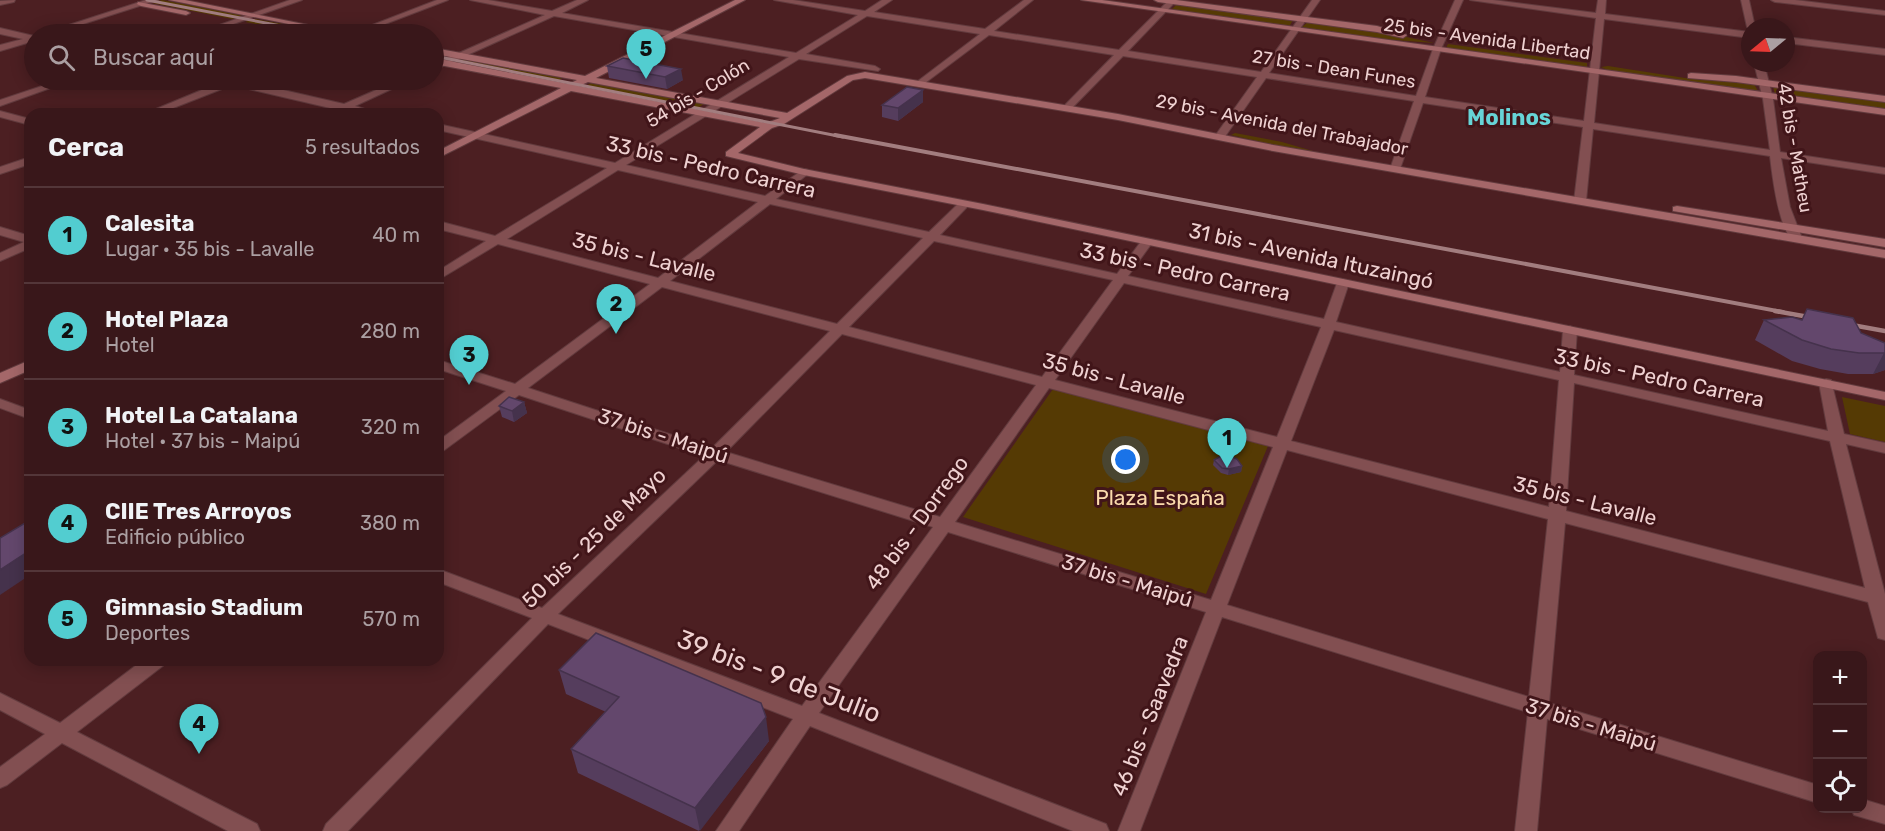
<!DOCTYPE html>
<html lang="es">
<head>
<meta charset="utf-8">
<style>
	body { margin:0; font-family:Rubik,sans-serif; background:#402023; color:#f1f3f6 }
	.controls { position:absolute; right:18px; bottom:18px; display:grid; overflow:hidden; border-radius:12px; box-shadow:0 3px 15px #0003 }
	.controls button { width:54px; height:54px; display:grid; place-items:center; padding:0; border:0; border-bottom:2px solid #533639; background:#39171a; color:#f1f3f6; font:30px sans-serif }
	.compass { position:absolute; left:1741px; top:18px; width:54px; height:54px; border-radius:50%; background:#39171a; box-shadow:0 3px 15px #0003; rotate:251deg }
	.you { position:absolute; left:1126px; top:460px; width:21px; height:21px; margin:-15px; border:4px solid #fff; border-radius:50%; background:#1a73e8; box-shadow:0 0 0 9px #1a73e833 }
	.badge { display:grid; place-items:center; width:39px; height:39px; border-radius:50%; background:#52cdd0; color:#111; font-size:20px; font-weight:700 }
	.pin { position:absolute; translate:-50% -50px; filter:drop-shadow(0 2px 3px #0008) }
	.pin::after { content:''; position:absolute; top:32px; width:21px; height:18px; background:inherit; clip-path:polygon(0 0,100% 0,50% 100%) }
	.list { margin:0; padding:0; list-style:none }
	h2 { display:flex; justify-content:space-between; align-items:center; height:78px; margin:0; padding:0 24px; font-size:26px }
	h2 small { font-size:20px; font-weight:400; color:#ab9fa2 }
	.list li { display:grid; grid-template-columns:39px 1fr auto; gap:18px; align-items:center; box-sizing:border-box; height:96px; padding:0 24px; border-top:2px solid #533639 }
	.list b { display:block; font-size:22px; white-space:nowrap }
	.list p { margin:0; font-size:20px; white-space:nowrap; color:#ab9fa2 }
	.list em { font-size:20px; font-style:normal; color:#ab9fa2 }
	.icon { flex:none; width:33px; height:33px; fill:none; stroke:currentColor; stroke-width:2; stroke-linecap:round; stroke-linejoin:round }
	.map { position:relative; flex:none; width:1885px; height:831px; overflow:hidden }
	.search { position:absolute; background:#39171a; box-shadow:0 3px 15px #0003; left:24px; top:24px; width:420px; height:66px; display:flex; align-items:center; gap:15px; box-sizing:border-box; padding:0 21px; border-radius:33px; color:#ab9fa2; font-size:22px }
	.panel { position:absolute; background:#39171a; box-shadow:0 3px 15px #0003; left:24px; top:108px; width:420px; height:558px; border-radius:18px }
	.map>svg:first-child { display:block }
</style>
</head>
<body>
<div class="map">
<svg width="1885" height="831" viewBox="0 0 1885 831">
	<rect width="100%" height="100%" fill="#4c1f22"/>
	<path fill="#553a04" d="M162,0L242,15L232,19L152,3Z
		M1176,5L1293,20L1289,27L1170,11Z
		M255,19L339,34H309L245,22Z
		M1308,22L1374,30L1434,43L1368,38L1302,27Z
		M1448,44L1587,63V68L1446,48Z
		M463,58L564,77L555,82L453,62Z
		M1608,66L1685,78L1754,84L1758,91L1609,71L1601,67Z
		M593,82L704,104L696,109L584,87Z
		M1773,86L1885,101V110L1775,95Z
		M1235,133L1282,142L1323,154L1386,164L1300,151L1231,135Z
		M1053,389L1268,446L1206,594L963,517Z
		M1842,397L1885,406V442L1850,434Z"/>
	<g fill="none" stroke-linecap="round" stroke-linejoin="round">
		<defs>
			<path id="street" d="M15,0L14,2L0,5V1Z
				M146,0H158L52,34H41Z
				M290,0H302L205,34H194Z
				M437,0H448L359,34H349Z
				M470,0H488L552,11L577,0H588L562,13L796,53L858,15L774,0H793L865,11L882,0H892L874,12L985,29L1024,0H1033L994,31L1119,50L1169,0H1177L1128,51L1261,72L1312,0H1320L1269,73L1416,96L1433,49L1455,0H1463L1441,49L1425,97L1584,121L1596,18L1470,0H1493L1596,13L1598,0H1606L1605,14L1750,32V38L1604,19L1594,123L1770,150L1763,99L1754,63H1764L1773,99L1780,152L1885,168V174L1781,158L1790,207L1802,238L1796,242C1779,236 1772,173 1770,156L1593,129L1586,201L1580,204L1574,201L1583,127L1423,103L1400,169L1395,172L1390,169L1414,101L1266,78L1224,138L1220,139L1215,136L1257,77L1123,56L1070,110L1067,111L1062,108L1064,106L1114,55L989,35L921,86L916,83L918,81L980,34L867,16L806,54L875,66L880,69L878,71L799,59L626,165L765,196L804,169L808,170V174L776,199L929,232L960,202H968V206L940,235L1117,274L1142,240L1146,239L1152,243L1128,276L1324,319L1337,283L1343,279L1349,283L1336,322L1560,372L1563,330L1570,326L1577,330L1574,375L1828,431L1819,383L1826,379L1831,380L1844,434L1885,443V453L1846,444L1885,594V640L1878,638L1868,602L1565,523L1549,703L1818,785V803L1547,719L1537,831H1515L1528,712L1222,617L1140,831H1118L1206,612L948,532L819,713L1106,824L1109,831H1073L810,726L739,831H716L793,719L548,624L348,831H323L326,824L532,618L438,582V569L542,608L704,456L519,395L443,451L438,453V441L506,391L438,369V360L515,384L650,284L498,244L438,280V271L486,241L438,229V221L495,236L607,168L438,130V124L615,163L789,57L554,16L434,70V64L545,15ZM618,170L758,202L658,278L507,239ZM770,204L923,238L837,324L670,281ZM934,241L1113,280L1042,377L849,327ZM1124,283L1321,327L1277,437L1055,380ZM662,287L830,331L712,448L528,388ZM1334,330L1559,380L1549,507L1291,441ZM842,334L1036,385L940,517L726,452ZM1574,383L1830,441L1865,588L1566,511ZM1049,388L1273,447L1211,600L955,522ZM1287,450L1548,519L1529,697L1227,605ZM718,460L933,527L802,706L558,614Z
				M1741,0H1749L1755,27H1750V29L1747,27Z
				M1771,0H1795L1885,11V15L1775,2Z
				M0,28L34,36V41L0,51V45L23,39L0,34Z
				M1786,37L1885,49V55L1786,43Z
				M60,80H73L0,106V100Z
				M219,80H240L344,104L399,80H411L355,106L381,114L343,111L232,85L158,114H144L221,82Z
				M0,111L30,119V125L0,117Z
				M30,157V164L0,174V167Z
				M0,227L30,236V248L0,261V253L24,242L0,235Z
				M0,399L30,410V419L0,408Z
				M143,660H167L164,665L77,732L257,824L260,831H228L62,743L7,785L0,788V767L45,734L0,710V693L60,723Z
				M1862,799L1885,806V824L1854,815L1851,808H1862Z"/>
			<path id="secondary" d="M169,0H185L353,34H338Z
				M735,0H745L596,78L787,113L847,76L865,72L1118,114L1273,145L1885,250V258L1273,151L1118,120L865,78L853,80L784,124L772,128L738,153L804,169L983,204L1885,392V400L983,210L804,175L726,156V152L760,127L571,91L438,158V151L561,88L434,64V58L569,84L577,80L434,54V48L585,76ZM588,82L780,118L767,123L579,86Z
				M1081,0H1102L1885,109V115Z
				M1154,0H1176L1377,26L1407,35L1403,38L1377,32L1158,2Z
				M138,2L186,11L190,13L186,15L141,6L137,4Z
				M1691,73L1736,76L1885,96V102L1736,82L1688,78V74Z
				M1677,206L1885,239V247L1673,211V207Z
				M30,360V370L0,383V373Z"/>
		</defs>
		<use href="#street" stroke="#623b3e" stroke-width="2"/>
		<use href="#secondary" stroke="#623b3e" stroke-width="2"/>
		<use href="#street" fill="#824f51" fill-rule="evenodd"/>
		<use href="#secondary" fill="#a46769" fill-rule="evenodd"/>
		<path stroke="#a27d7f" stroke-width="3" d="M147,0L323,34
			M434,56L843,137"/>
		<path stroke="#a27d7f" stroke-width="4" d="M835,135L1783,312"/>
		<path stroke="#a27d7f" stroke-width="4.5" d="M1775,311L1820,319
			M1841,323L1885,331"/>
	</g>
	<path fill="#553d5d" d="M607,66L683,80L667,89L609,78Z
		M923,90V102L898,121L882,117V105Z
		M1764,320L1861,333L1885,343V370L1873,374H1848L1820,369L1792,361L1755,340Z
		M524,402L527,413L514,422L502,417L499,406Z
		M1214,460L1242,466L1241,472L1228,475L1221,473L1213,465Z
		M559,670L769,741L699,831L578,773L571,749L606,712L566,694Z"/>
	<path fill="#45324c" d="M681,69L683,80L667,89L665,77Z
		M923,90V102L898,121V108Z
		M1884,353H1885V370L1873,374Z
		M524,402L527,413L514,422L512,411Z
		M1242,466L1241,472L1228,475L1229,469Z
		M29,551L30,553V575L0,595V570Z
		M766,717L769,741L700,831L695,808Z"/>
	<path fill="#63476c" stroke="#45324c" stroke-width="1.5" d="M623,58L681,69L665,77L607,66Z
		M907,87L923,90L898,108L882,105Z
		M1807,309L1853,318L1861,333L1885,343V353H1859L1831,349L1802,340L1764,320L1792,317L1802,320Z
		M509,397L524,402L512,411L499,406Z
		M1221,456H1230L1237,459L1242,466L1229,469L1222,468L1214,460Z
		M30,520V552L29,551L0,570V538Z
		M596,633L761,703L766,717L695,808L571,749L619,697L559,670Z"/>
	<g text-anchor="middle" stroke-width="6" stroke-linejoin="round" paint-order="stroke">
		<g font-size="18" fill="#efd1d1" stroke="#411519">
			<text transform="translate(1487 39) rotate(8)" y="6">25 bis - Avenida Libertad</text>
			<text transform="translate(1334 69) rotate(9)" y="6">27 bis - Dean Funes</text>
			<text transform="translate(698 93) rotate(-31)" y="6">54 bis - Colón</text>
			<text transform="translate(1282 125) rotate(11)" y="6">29 bis - Avenida del Trabajador</text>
			<text transform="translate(1795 148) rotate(80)" y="6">42 bis - Matheu</text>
		</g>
		<g font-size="21" fill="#efd1d1" stroke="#411519">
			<text transform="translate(711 167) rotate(13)" y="7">33 bis - Pedro Carrera</text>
			<text transform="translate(1311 256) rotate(12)" y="7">31 bis - Avenida Ituzaingó</text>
			<text transform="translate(644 257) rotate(14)" y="7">35 bis - Lavalle</text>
			<text transform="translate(1185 272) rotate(12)" y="7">33 bis - Pedro Carrera</text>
			<text transform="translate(1659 378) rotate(12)" y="7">33 bis - Pedro Carrera</text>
			<text transform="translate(1114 379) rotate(15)" y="7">35 bis - Lavalle</text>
			<text transform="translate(663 436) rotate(18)" y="7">37 bis - Maipú</text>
			<text transform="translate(1585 501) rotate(14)" y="7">35 bis - Lavalle</text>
			<text transform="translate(917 523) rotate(-54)" y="7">48 bis - Dorrego</text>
			<text transform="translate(594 538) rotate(-44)" y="7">50 bis - 25 de Mayo</text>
			<text transform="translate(1127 581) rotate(17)" y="7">37 bis - Maipú</text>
			<text transform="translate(1150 716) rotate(-68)" y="7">46 bis - Saavedra</text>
			<text transform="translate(1591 725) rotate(17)" y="7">37 bis - Maipú</text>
		</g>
		<g font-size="21" fill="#fbdbac" stroke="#411519">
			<text x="1160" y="505">Plaza España</text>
		</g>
		<g font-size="22" font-weight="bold" fill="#67d4d7" stroke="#411519">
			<text x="1509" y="125">Molinos</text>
		</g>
		<g font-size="26" fill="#efd1d1" stroke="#411519">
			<text transform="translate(779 676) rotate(21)" y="9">39 bis - 9 de Julio</text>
		</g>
	</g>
</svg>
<div class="controls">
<button>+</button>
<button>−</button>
<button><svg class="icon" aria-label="locate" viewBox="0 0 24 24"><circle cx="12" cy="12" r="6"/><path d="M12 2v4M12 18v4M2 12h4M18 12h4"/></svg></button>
</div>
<svg class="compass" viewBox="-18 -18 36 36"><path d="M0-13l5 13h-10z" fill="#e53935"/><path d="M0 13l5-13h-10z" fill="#ab9fa2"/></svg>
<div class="you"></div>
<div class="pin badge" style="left:1227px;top:468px">1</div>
<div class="pin badge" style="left:616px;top:334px">2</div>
<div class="pin badge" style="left:469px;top:385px">3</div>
<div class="pin badge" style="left:199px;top:754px">4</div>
<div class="pin badge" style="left:646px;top:79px">5</div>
<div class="search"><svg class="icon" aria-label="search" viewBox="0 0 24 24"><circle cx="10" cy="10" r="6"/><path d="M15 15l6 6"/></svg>Buscar aquí</div>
<section class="panel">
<h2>Cerca<small>5 resultados</small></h2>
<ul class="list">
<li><span class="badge">1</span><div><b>Calesita</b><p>Lugar · 35 bis - Lavalle</p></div><em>40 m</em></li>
<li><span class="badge">2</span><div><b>Hotel Plaza</b><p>Hotel</p></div><em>280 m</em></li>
<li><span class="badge">3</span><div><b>Hotel La Catalana</b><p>Hotel · 37 bis - Maipú</p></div><em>320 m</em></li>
<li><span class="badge">4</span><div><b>CIIE Tres Arroyos</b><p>Edificio público</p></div><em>380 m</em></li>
<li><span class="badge">5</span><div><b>Gimnasio Stadium</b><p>Deportes</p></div><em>570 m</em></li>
</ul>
</section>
</div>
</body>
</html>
